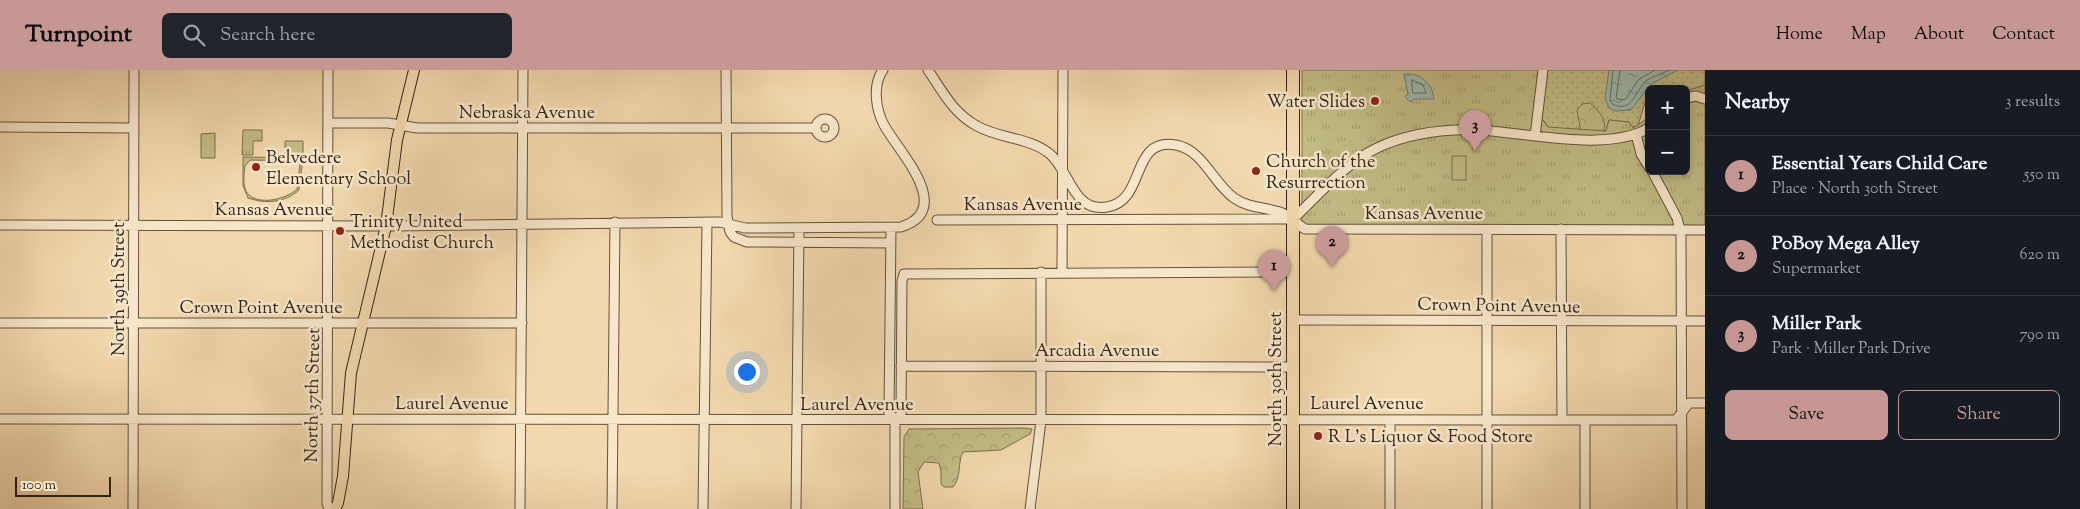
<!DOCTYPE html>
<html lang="en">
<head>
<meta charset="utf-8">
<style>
	body { margin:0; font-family:"Sorts Mill Goudy",serif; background:#20242c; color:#f1f3f6 }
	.controls { position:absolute; right:15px; top:15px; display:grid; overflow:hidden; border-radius:8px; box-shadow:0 2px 12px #0003 }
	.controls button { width:45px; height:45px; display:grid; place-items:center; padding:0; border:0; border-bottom:1px solid #363941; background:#171b24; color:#f1f3f6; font:25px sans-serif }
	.scale { position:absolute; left:15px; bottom:12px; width:96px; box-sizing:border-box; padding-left:5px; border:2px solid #342418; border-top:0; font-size:14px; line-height:18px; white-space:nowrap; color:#342418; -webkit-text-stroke:4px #f7e6ca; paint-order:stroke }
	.you { position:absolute; left:746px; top:301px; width:18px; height:18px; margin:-12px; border:4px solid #fff; border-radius:50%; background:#1a73e8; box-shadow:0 0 0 8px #1a73e833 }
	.badge { display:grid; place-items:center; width:32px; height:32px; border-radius:50%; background:#c59692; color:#111; font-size:16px; font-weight:700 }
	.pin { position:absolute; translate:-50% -41px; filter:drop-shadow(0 1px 2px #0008) }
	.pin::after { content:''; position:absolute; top:26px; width:18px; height:15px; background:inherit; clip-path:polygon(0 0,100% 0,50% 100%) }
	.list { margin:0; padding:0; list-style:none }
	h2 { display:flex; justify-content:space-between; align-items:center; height:65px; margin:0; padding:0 20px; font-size:21px }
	h2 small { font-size:16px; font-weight:400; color:#9ea1a6 }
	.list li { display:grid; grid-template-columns:32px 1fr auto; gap:15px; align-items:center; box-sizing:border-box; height:80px; padding:0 20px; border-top:1px solid #363941 }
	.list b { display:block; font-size:19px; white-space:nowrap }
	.list p { margin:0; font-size:16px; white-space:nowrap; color:#9ea1a6 }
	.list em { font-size:16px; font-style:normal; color:#9ea1a6 }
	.actions { display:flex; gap:10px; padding:15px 20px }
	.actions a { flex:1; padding:11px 0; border:1px solid #c59692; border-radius:8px; text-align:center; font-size:18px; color:#c59692 }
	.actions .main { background:#c59692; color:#111 }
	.icon { flex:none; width:28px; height:28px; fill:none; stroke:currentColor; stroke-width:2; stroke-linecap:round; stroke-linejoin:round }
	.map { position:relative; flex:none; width:1705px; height:439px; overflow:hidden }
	header { display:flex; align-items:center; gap:30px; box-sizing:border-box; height:70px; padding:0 25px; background:#c59692; color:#111 }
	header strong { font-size:24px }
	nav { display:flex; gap:28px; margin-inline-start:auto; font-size:18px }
	.search { width:350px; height:45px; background:#20242c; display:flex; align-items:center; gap:12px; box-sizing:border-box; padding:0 18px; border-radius:8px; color:#9ea1a6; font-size:19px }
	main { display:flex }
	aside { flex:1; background:#171b24 }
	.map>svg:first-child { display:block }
</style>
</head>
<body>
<header>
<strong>Turnpoint</strong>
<div class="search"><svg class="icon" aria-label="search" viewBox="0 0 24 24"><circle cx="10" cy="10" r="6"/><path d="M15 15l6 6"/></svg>Search here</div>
<nav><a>Home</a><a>Map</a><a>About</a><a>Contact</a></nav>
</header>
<main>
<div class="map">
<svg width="1705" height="439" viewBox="0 0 1705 439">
	<defs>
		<pattern id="grass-dots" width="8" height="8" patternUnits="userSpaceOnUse" patternTransform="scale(1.25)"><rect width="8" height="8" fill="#c2bc85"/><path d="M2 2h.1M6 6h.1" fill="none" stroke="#a7a172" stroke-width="1.8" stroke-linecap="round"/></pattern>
		<pattern id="forest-crowns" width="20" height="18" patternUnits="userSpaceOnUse" patternTransform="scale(1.25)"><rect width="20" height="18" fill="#c2bc85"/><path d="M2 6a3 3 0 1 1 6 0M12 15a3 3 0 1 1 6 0" fill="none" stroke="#a7a172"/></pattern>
		<pattern id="park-tufts" width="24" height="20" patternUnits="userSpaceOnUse" patternTransform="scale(1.25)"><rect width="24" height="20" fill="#c2bc85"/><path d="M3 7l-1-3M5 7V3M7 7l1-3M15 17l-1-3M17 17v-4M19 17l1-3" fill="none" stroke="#a7a172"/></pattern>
		<pattern id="water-ripples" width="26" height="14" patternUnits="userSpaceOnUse" patternTransform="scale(1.25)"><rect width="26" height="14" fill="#9bb9ad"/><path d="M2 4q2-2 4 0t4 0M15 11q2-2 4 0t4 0" fill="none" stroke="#7f968c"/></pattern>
	</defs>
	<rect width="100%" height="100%" fill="#f2d8ae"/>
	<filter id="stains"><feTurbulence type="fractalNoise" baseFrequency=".004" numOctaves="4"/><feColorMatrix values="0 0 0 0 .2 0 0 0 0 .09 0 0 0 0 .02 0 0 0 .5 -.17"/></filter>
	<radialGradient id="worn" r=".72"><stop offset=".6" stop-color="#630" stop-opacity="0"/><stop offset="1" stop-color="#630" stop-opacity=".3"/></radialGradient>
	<path fill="url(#grass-dots)" stroke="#7b704e" d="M1547,0H1705V15L1686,21V19H1649L1638,56L1631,57L1629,52L1609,50L1606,61L1550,58L1541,48Z"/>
	<path fill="url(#forest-crowns)" stroke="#7b704e" d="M1590,33C1600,41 1610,54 1601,65L1581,62L1577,40L1582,34Z
		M1023,358L1032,359L1030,364L1001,380L963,382C957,394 962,406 953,417H944L941,414V401L939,393L924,392L918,402L923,439H903L904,367L909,359Z"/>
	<path fill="url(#park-tufts)" stroke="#7b704e" d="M1302,0H1547L1541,48L1548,57L1606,61L1609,50L1629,52L1633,58L1649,47V101H1686V21L1705,15V156H1307L1302,151Z
		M243,60H262V71H253V85H242Z
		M285,71H303V88H285Z"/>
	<path fill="#c2bc85" stroke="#7b704e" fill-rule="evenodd" d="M215,63V88H201V64Z
		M1452,86H1466V110H1452Z
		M243,87L303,88L299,120C285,133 265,134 248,128L243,116ZM250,90L298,91L300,94L297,119C287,129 259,136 248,124C242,118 244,103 245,96Z"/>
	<path fill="url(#water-ripples)" stroke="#727d71" d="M1609,0H1678L1651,14L1631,40L1616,41L1609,38L1605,28Z
		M1404,4C1421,3 1432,13 1434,29H1414L1411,32L1405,27L1408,24Z"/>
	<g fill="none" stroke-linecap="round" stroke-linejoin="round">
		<path stroke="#686e62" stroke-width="1" d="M1613,0L1610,30L1612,34C1633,44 1635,20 1647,10C1654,6 1662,4 1669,0
			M1620,0L1616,28L1620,30L1626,29L1638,10L1655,0
			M1412,10L1423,15L1426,23H1413Z"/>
		<defs>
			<path id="minor" d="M328,0L327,433L329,439
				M726,0L727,146L730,162L734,167L747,172L891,173
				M928,0C943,22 953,43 977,56C1000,69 1029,67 1050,84C1070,101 1073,143 1107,137C1147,131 1129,67 1176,75C1203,80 1213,113 1234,128C1248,138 1264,137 1280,142C1291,146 1296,154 1305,159L1705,160
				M1686,28L1696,26L1705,29
				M816 58a9 9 0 1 1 18 0a9 9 0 1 1-18 0Z
				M329,53H388L417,58H815
				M0,57L134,58
				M1636,64L1641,84L1649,97
				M1535,66L1543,0
				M1652,101L1677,148L1681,164L1682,439
				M1293,149C1319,125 1344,94 1377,78C1407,64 1443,59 1477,60C1525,62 1606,83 1649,58
				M937,150L1293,149
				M0,155L394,156L720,152L745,158L901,157C956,139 898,81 884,55C876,40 872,15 883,0
				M891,158L889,343L895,351
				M1561,159L1562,350
				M1062,202L1063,0
				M1293,250L1705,251
				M0,253H522
				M901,296L1293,297
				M0,349L1676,350L1689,333H1705
				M133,439L134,0
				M520,439L523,0
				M612,439L615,152
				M703,439L707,152
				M796,439L799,158
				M895,439V351L901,344L902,211L904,204L1293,202
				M1030,439L1041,351V202
				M1390,439V350
				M1487,439V160
				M1585,439V350"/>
			<path id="major" d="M335,439L338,433L343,406L351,303L386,156L397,70L414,0"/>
			<path id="highway" d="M1293,439V0"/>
		</defs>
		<use href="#minor" stroke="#64513e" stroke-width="11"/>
		<use href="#major" stroke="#342418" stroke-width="12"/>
		<use href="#highway" stroke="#342418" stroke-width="14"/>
		<use href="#minor" stroke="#f7e6ca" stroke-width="9"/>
		<use href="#major" stroke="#f2d8ae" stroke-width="10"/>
		<use href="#highway" stroke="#f2d8ae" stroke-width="12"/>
	</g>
	<g fill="#8f2418" stroke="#f7e6ca" stroke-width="2">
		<circle cx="1375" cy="31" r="5"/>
		<circle cx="256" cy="97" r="5"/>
		<circle cx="1256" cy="101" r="5"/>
		<circle cx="340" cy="161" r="5"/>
		<circle cx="1318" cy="366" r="5"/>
	</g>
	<g text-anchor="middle" stroke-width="5" stroke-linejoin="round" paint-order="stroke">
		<g font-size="18" fill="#342418" stroke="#f7e6ca" text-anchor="start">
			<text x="1365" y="37" text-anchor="end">Water Slides</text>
			<text x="266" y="93">Belvedere<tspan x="266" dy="21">Elementary School</tspan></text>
			<text x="1266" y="97">Church of the<tspan x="1266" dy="21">Resurrection</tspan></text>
			<text x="350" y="157">Trinity United<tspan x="350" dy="21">Methodist Church</tspan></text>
			<text x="1328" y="372">R L's Liquor &amp; Food Store</text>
		</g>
		<g font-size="18" fill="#342418" stroke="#f7e6ca">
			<text x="527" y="48">Nebraska Avenue</text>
			<text x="1023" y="140">Kansas Avenue</text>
			<text x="274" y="145">Kansas Avenue</text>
			<text x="1424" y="149">Kansas Avenue</text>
			<text transform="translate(118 219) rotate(-90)" y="6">North 39th Street</text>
			<text transform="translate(1499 235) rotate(1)" y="6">Crown Point Avenue</text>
			<text x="261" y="243">Crown Point Avenue</text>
			<text x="1097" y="286">Arcadia Avenue</text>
			<text transform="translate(1275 309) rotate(-90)" y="6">North 30th Street</text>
			<text transform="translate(312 325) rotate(-89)" y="6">North 37th Street</text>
			<text x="452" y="339">Laurel Avenue</text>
			<text x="1367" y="339">Laurel Avenue</text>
			<text x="857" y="340">Laurel Avenue</text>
		</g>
	</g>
	<rect width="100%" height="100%" filter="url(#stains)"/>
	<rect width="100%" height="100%" fill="url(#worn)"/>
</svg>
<div class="controls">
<button>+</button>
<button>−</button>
</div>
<div class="scale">100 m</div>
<div class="you"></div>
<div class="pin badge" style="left:1274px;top:221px">1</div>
<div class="pin badge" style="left:1332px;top:197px">2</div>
<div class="pin badge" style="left:1475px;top:81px">3</div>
</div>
<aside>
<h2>Nearby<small>3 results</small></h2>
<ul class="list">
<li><span class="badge">1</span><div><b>Essential Years Child Care</b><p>Place · North 30th Street</p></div><em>550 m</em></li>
<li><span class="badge">2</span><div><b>PoBoy Mega Alley</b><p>Supermarket</p></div><em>620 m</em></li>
<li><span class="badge">3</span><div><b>Miller Park</b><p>Park · Miller Park Drive</p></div><em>790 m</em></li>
</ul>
<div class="actions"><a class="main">Save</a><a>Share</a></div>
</aside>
</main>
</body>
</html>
